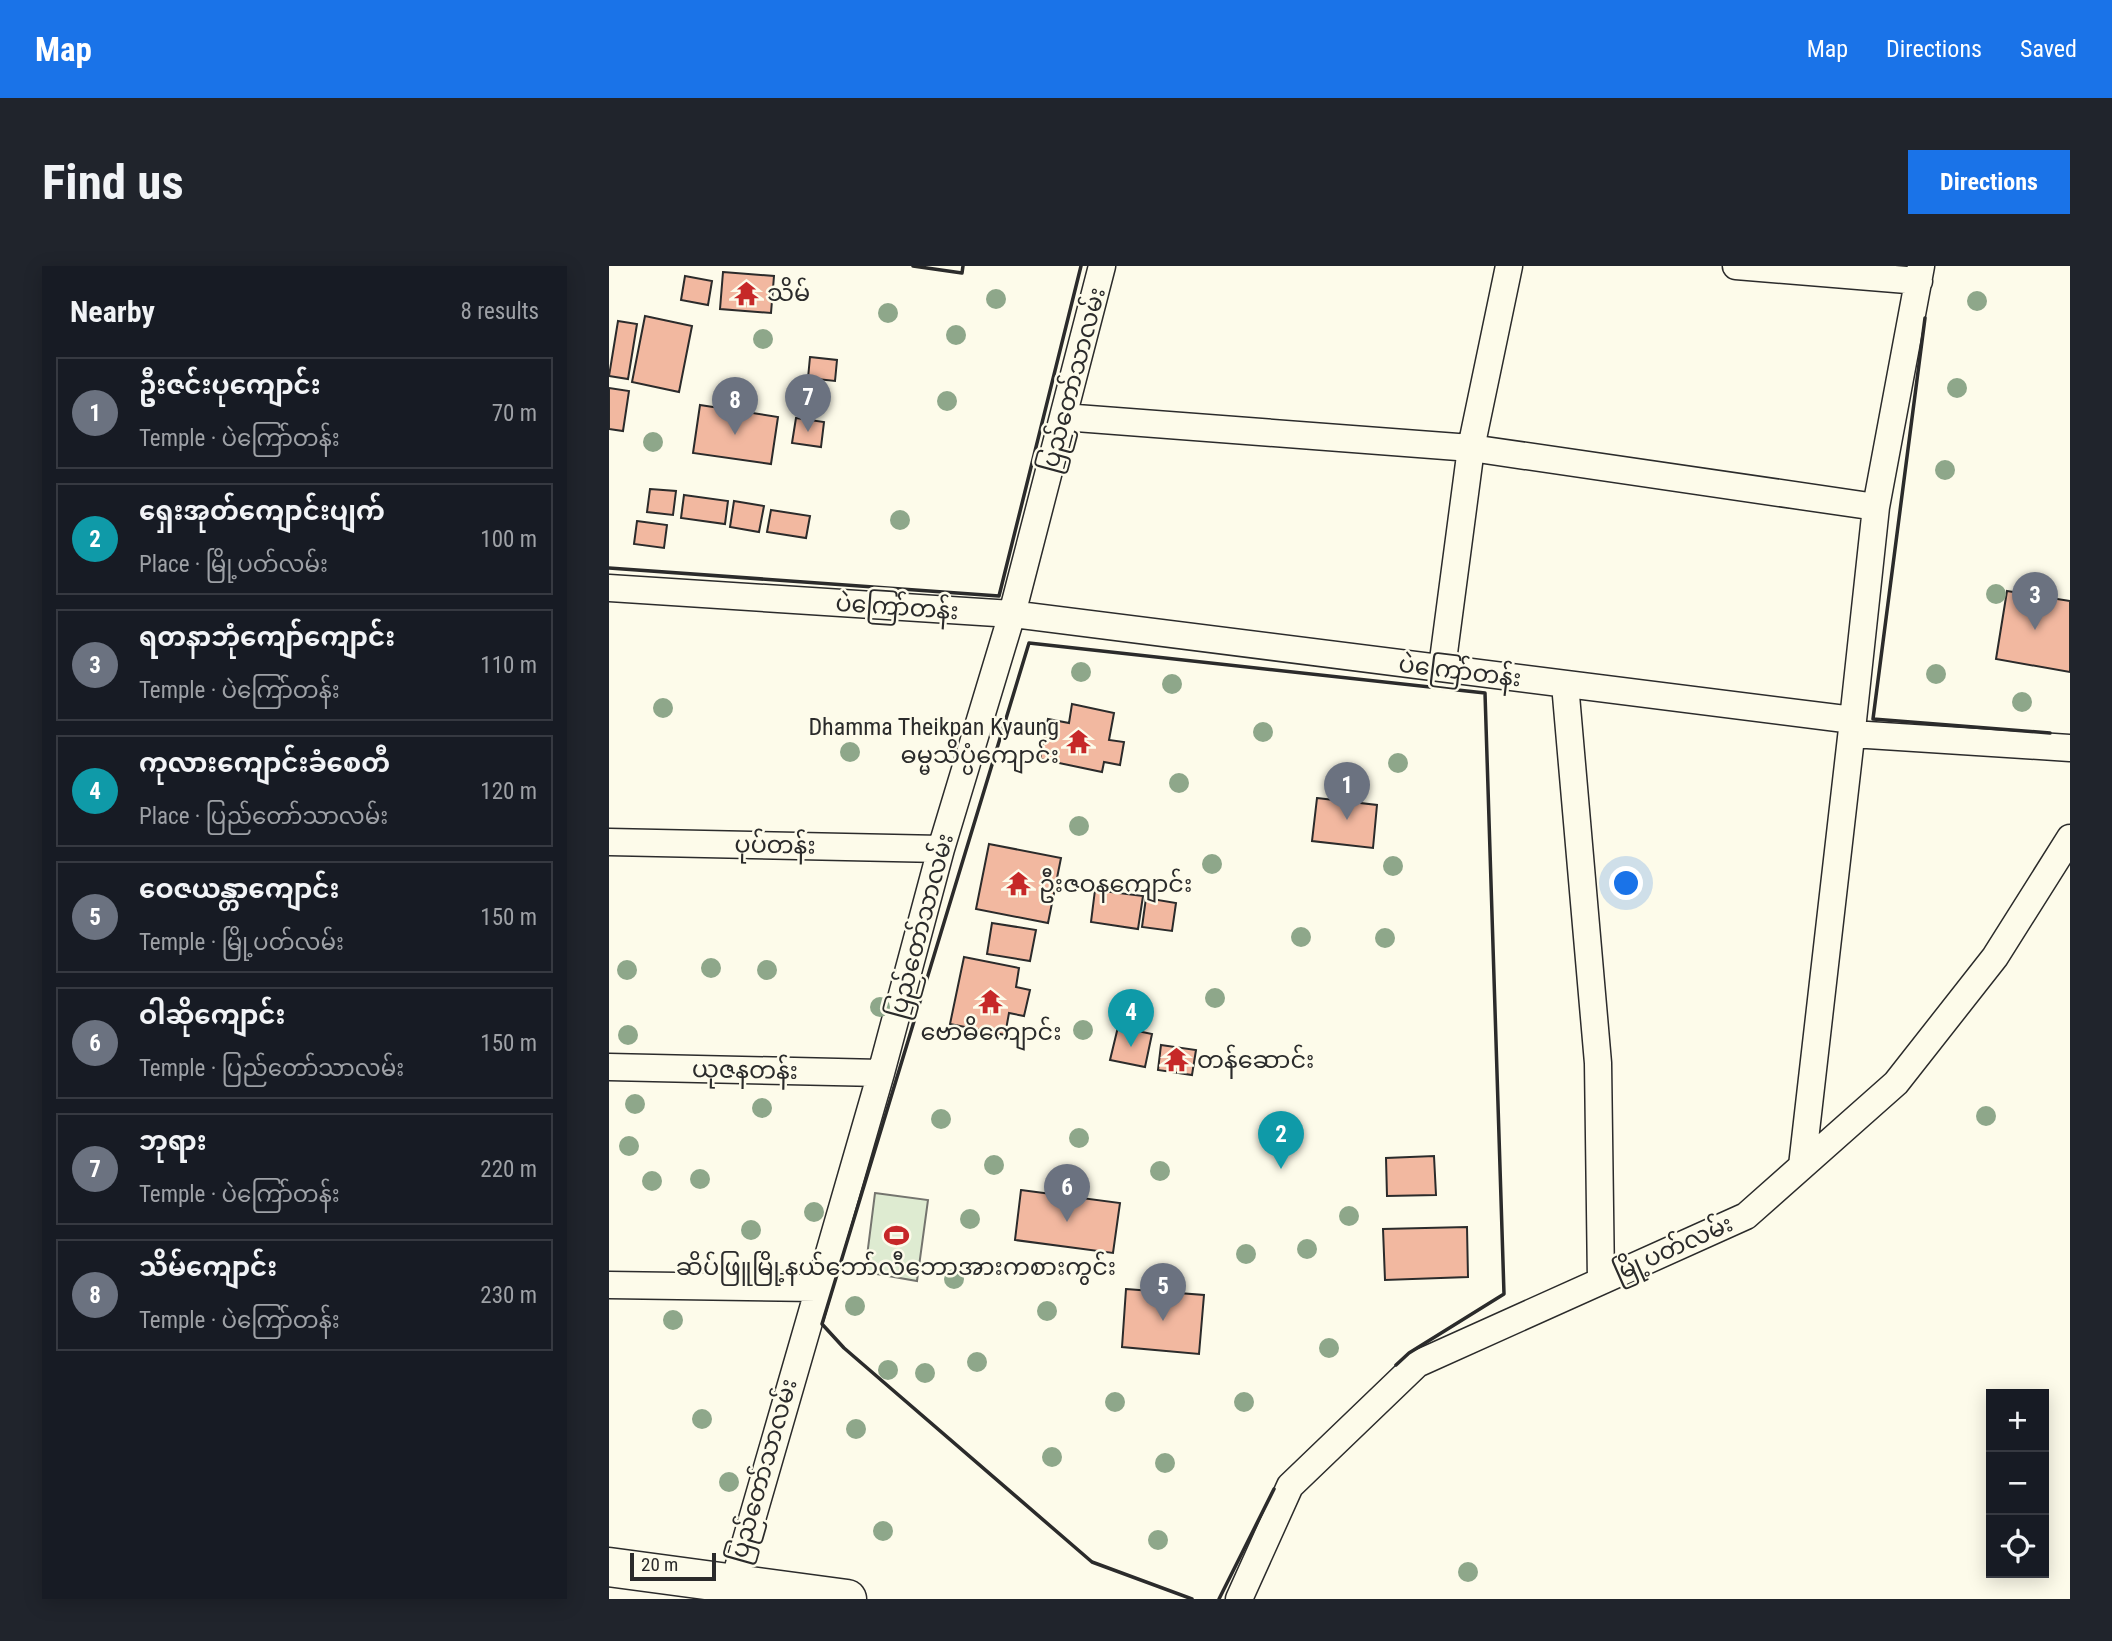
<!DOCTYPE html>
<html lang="en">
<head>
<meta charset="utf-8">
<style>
	body { margin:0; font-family:"Roboto Condensed","Noto Sans Myanmar",sans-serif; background:#20242c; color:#f1f3f6 }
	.controls { position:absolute; right:21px; bottom:21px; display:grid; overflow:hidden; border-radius:0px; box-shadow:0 4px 18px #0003 }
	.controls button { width:63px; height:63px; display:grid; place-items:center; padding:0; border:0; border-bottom:2px solid #363941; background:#171b24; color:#f1f3f6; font:35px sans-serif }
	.scale { position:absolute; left:21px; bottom:18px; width:86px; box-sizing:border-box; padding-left:7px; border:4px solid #2b2b2b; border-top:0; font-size:19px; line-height:24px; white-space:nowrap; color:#2b2b2b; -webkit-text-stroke:5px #fdfbea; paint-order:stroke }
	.you { position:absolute; left:1018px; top:618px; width:24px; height:24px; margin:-18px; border:5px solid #fff; border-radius:50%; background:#1a73e8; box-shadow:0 0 0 10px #1a73e833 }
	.badge { display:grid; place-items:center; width:46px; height:46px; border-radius:50%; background:#1a73e8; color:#fff; font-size:23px; font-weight:700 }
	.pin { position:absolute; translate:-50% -58px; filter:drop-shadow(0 2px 4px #0008) }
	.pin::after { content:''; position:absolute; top:37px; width:24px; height:21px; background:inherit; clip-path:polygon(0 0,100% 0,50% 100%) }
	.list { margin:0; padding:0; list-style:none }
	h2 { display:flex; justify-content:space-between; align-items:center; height:91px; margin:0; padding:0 28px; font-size:30px }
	h2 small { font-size:23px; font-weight:400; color:#9ea1a6 }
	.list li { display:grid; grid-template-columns:46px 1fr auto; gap:21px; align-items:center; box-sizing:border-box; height:112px; margin:0 14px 14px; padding:0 14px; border:2px solid #363941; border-radius:0px }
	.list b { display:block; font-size:26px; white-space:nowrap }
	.list p { margin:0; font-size:23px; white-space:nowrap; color:#9ea1a6 }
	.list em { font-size:23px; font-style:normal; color:#9ea1a6 }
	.icon { flex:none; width:38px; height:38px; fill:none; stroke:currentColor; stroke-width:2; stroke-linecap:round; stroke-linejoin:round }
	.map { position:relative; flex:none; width:1461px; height:1333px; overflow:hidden; border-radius:0px }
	header { display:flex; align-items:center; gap:42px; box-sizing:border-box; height:98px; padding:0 35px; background:#1a73e8; color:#fff }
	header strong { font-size:33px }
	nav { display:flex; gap:38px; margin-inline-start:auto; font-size:24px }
	.intro { display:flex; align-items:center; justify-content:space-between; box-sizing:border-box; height:168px; padding:0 42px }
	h1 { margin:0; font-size:49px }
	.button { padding:18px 32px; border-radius:0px; background:#1a73e8; color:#fff; font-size:24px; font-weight:700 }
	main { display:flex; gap:42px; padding:0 42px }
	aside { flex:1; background:#171b24; border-radius:0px; box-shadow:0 4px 18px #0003 }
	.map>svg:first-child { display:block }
</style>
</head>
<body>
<header>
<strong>Map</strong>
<nav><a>Map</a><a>Directions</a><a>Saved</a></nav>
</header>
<div class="intro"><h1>Find us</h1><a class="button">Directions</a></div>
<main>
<aside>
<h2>Nearby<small>8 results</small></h2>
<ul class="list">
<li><span class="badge" style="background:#6b7280">1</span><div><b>ဦးဇင်းပုကျောင်း</b><p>Temple · ပဲကြော်တန်း</p></div><em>70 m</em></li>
<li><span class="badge" style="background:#0f9aa8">2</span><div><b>ရှေးအုတ်ကျောင်းပျက်</b><p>Place · မြို့ပတ်လမ်း</p></div><em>100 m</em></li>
<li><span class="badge" style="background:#6b7280">3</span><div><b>ရတနာဘုံကျော်ကျောင်း</b><p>Temple · ပဲကြော်တန်း</p></div><em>110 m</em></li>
<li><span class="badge" style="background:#0f9aa8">4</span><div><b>ကုလားကျောင်းခံစေတီ</b><p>Place · ပြည်တော်သာလမ်း</p></div><em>120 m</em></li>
<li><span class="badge" style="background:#6b7280">5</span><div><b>ဝေဇယန္တာကျောင်း</b><p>Temple · မြို့ပတ်လမ်း</p></div><em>150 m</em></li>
<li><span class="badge" style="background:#6b7280">6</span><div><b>ဝါဆိုကျောင်း</b><p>Temple · ပြည်တော်သာလမ်း</p></div><em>150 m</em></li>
<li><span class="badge" style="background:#6b7280">7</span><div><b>ဘုရား</b><p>Temple · ပဲကြော်တန်း</p></div><em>220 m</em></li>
<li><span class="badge" style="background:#6b7280">8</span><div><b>သိမ်ကျောင်း</b><p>Temple · ပဲကြော်တန်း</p></div><em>230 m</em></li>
</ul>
</aside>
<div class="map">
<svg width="1461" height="1333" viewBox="0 0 1461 1333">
	<rect width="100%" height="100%" fill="#fdfbea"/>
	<path fill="#deebd1" stroke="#74746e" stroke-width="2" d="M266,927L319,934L308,1015L256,1006Z"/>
	<path fill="#f2b8a0" stroke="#2b2b2b" stroke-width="2" d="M114,6L165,10L162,47L111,43Z
		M76,10L103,15L99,39L72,34Z
		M36,50L83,60L70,126L23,116Z
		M9,55L28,58L19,113L0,110Z
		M201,91L228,94L226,115L199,112Z
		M0,122L20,125L14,165L0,163Z
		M91,139L169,151L162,198L84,187Z
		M187,152L215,156L212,181L183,177Z
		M41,223L67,225L64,249L38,246Z
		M75,229L119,235L116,258L72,252Z
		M125,235L155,240L150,266L121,261Z
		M162,244L201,250L197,272L158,266Z
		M28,255L58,259L55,282L25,278Z
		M1398,325L1461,335V406L1387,393Z
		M463,438L505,447L500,474L515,476L511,499L495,496L493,506L431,493L439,453L460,457Z
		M708,532L768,539L764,582L703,575Z
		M380,578L452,592L439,657L367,643Z
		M486,624L534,630L529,663L482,656Z
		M537,632L567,637L563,665L533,661Z
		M383,657L427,664L421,695L378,688Z
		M355,691L410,702L407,721L421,724L415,750L400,747L396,769L341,758Z
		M509,761L543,768L536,801L501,794Z
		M552,779L587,784L583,809L549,804Z
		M825,890L827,929L778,930L777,892Z
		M412,924L511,937L504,987L406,974Z
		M858,961L859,1011L776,1014L774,963Z
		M517,1023L595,1029L590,1088L513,1081Z"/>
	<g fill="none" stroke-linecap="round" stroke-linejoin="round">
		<defs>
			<path id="street" d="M1127,0L1310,15
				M454,151L862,182L1267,241
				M0,322L403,348L1244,454L1267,241L1312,0
				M833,402L862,182L900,0
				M956,418L989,797L992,1015
				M1243,468L1461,482
				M0,576L332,583
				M0,801L272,807
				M1193,900L1244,454
				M0,1019L207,1022
				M120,1333L272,807L332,583L403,348L493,0
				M630,1333L681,1220L808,1098L1137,950L1287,817L1386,691L1461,572"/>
			<path id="primary" d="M0,1301L238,1333"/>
		</defs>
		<use href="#street" stroke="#2b2b2b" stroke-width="29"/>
		<use href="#primary" stroke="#2b2b2b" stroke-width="41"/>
		<use href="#street" stroke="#fdfbea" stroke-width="26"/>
		<use href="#primary" stroke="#fdfbea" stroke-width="38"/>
		<path stroke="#2b2b2b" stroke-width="3.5" d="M304,0L353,7L354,0
			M1316,52L1264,453L1441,467
			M0,302L390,330L472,0
			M583,1333L483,1296L235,1082L213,1058L420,377L876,427L895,1028L800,1087L787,1099
			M610,1333L665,1223"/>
	</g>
	<g fill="#8ea78a">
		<circle cx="387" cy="33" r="10"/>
		<circle cx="1368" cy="35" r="10"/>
		<circle cx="279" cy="47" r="10"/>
		<circle cx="347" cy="69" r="10"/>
		<circle cx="154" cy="73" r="10"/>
		<circle cx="1348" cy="122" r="10"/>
		<circle cx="338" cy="135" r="10"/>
		<circle cx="44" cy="176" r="10"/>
		<circle cx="1336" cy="204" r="10"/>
		<circle cx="291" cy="254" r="10"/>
		<circle cx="1387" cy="328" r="10"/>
		<circle cx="472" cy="406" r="10"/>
		<circle cx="1327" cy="408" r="10"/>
		<circle cx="563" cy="418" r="10"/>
		<circle cx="1413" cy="436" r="10"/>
		<circle cx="54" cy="442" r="10"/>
		<circle cx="654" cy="466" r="10"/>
		<circle cx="241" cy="486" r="10"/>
		<circle cx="789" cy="497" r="10"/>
		<circle cx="570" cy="517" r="10"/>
		<circle cx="470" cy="560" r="10"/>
		<circle cx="603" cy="598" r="10"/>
		<circle cx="784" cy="600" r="10"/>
		<circle cx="692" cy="671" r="10"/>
		<circle cx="776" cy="672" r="10"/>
		<circle cx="102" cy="702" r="10"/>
		<circle cx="18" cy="704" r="10"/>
		<circle cx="158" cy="704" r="10"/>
		<circle cx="606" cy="732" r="10"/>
		<circle cx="271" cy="741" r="10"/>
		<circle cx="474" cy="764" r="10"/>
		<circle cx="19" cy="769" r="10"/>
		<circle cx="26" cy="838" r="10"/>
		<circle cx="153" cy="842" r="10"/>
		<circle cx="1377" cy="850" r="10"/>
		<circle cx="332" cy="853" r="10"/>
		<circle cx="470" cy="872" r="10"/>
		<circle cx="20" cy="880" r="10"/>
		<circle cx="385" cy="899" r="10"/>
		<circle cx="551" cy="905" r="10"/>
		<circle cx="91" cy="913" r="10"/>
		<circle cx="43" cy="915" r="10"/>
		<circle cx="205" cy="946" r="10"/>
		<circle cx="740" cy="950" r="10"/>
		<circle cx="361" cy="953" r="10"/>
		<circle cx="142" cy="964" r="10"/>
		<circle cx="698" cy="983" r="10"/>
		<circle cx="637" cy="988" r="10"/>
		<circle cx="345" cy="1013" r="10"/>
		<circle cx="246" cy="1040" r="10"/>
		<circle cx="438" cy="1045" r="10"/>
		<circle cx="64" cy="1054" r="10"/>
		<circle cx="720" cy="1082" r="10"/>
		<circle cx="368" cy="1096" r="10"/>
		<circle cx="279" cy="1104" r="10"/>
		<circle cx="316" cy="1107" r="10"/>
		<circle cx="506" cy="1136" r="10"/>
		<circle cx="635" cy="1136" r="10"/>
		<circle cx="93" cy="1153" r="10"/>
		<circle cx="247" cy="1163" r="10"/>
		<circle cx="443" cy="1191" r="10"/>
		<circle cx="556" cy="1197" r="10"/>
		<circle cx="120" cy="1216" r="10"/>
		<circle cx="274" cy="1265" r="10"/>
		<circle cx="549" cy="1274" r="10"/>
		<circle cx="859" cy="1306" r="10"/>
	</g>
	<defs>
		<symbol id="temple-bare" viewBox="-9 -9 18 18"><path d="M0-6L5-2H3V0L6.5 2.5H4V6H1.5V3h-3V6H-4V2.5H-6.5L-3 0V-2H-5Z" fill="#c62828" stroke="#fdfbea" stroke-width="2.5" paint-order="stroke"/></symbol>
		<symbol id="stadium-bare" viewBox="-9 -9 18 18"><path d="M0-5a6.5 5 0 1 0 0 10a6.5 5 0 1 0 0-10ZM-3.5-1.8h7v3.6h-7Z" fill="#c62828" stroke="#fdfbea" stroke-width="2.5" paint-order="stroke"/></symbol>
	</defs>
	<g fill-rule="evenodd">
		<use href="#temple-bare" x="120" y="10" width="35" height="35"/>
		<use href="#temple-bare" x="452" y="458" width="35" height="35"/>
		<use href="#temple-bare" x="392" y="600" width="35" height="35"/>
		<use href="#temple-bare" x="364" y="718" width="35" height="35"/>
		<use href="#temple-bare" x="550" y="776" width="35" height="35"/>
		<use href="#stadium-bare" x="270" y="952" width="35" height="35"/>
	</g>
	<g text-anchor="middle" stroke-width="5" stroke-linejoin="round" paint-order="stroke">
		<g font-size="24" fill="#2b2b2b" stroke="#fdfbea" text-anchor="start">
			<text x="158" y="35">သိမ်</text>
			<text x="450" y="469" text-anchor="end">Dhamma Theikpan Kyaung<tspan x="450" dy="28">ဓမ္မသိပ္ပံကျောင်း</tspan></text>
			<text x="430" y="626">ဦးဇဝနကျောင်း</text>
			<text x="382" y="774" text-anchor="middle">ဗောဓိကျောင်း</text>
			<text x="588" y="802">တန်ဆောင်း</text>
			<text x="287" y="1009" text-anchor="middle">ဆိပ်ဖြူမြို့နယ်ဘော်လီဘောအားကစားကွင်း</text>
		</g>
		<g font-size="24" fill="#2b2b2b" stroke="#fdfbea">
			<text transform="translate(464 114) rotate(-75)" y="8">ပြည်တော်သာလမ်း</text>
			<text transform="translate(288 341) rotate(4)" y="8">ပဲကြော်တန်း</text>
			<text transform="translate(851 405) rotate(7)" y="8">ပဲကြော်တန်း</text>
			<text transform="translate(166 579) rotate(1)" y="8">ပုပ်တန်း</text>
			<text transform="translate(312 660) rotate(-75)" y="8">ပြည်တော်သာလမ်း</text>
			<text transform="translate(136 804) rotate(1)" y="8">ယုဇနတန်း</text>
			<text transform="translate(1064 982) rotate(-24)" y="8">မြို့ပတ်လမ်း</text>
			<text transform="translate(154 1205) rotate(-74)" y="8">ပြည်တော်သာလမ်း</text>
		</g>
	</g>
</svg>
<div class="controls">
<button>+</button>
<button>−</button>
<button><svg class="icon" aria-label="locate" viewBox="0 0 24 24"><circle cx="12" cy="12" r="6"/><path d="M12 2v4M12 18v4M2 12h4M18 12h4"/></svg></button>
</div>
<div class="scale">20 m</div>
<div class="you"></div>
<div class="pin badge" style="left:738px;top:554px;background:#6b7280">1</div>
<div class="pin badge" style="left:672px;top:903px;background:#0f9aa8">2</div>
<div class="pin badge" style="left:1426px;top:364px;background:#6b7280">3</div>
<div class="pin badge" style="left:522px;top:781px;background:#0f9aa8">4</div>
<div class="pin badge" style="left:554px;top:1055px;background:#6b7280">5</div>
<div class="pin badge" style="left:458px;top:956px;background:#6b7280">6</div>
<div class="pin badge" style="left:199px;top:166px;background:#6b7280">7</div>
<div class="pin badge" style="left:126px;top:169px;background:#6b7280">8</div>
</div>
</main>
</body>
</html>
